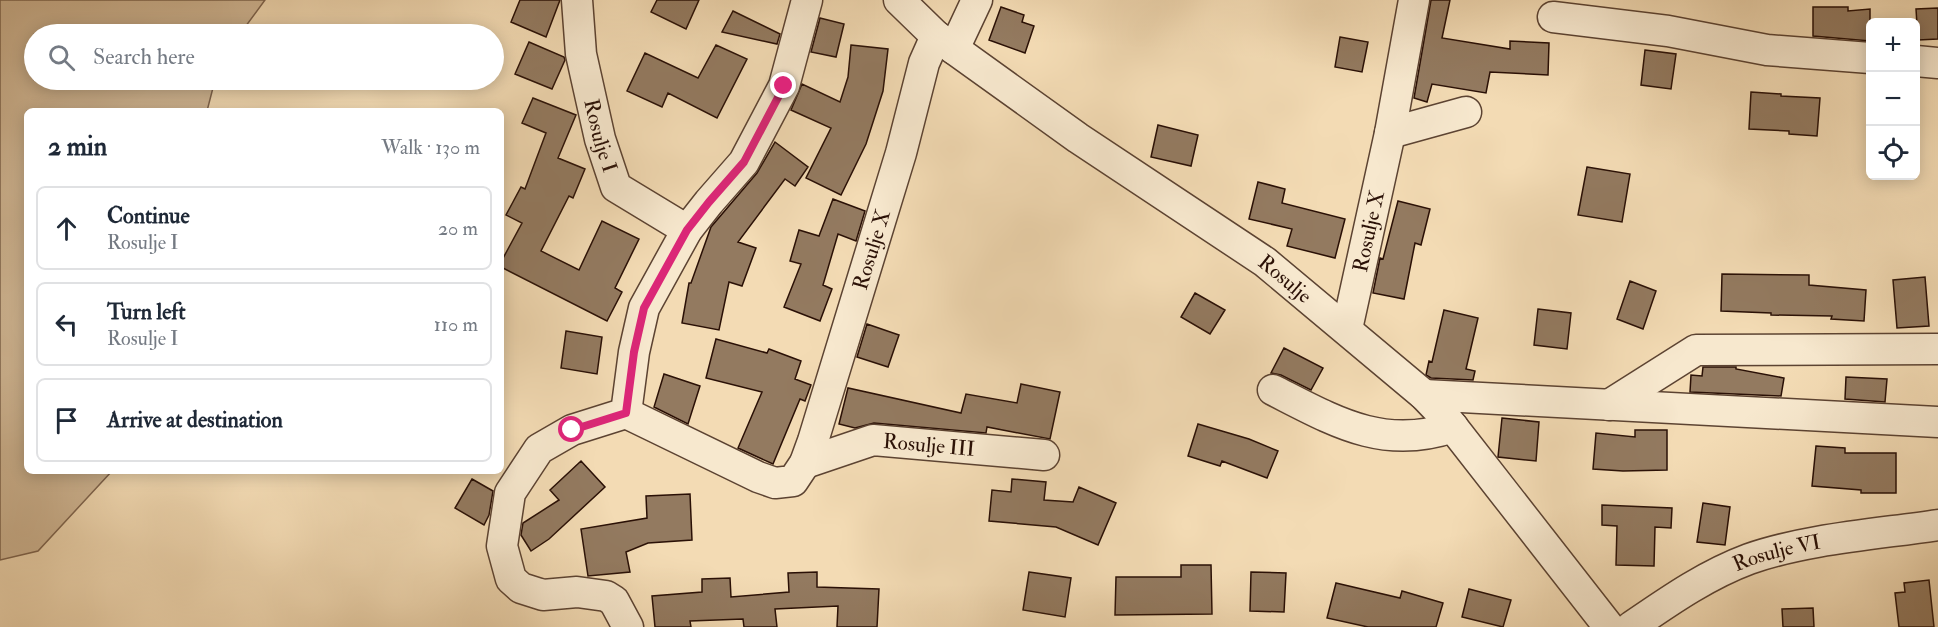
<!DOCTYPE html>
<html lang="en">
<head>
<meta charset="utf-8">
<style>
	body { margin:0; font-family:"IM FELL Double Pica",serif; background:#f2f2f3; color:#1f2937 }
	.controls { position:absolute; right:18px; top:18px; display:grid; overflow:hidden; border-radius:9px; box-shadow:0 3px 15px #0003 }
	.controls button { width:54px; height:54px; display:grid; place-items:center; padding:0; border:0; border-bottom:2px solid #e0e1e3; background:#fff; color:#1f2937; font:30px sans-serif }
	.stop { position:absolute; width:18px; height:18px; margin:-14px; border:4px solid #db2777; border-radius:50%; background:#fff }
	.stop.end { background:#db2777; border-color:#fff; box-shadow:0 2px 6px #0008 }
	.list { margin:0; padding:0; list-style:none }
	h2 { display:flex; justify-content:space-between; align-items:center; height:78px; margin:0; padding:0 24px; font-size:26px }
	h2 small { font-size:20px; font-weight:400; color:#747a83 }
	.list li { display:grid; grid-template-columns:39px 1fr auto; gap:18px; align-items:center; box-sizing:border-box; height:84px; margin:0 12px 12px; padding:0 12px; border:2px solid #e0e1e3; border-radius:9px }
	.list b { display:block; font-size:22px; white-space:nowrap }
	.list p { margin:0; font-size:20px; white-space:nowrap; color:#747a83 }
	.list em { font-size:20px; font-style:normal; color:#747a83 }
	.icon { flex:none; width:33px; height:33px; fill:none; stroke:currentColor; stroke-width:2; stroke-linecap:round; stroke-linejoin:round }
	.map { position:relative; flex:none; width:1938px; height:627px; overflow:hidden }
	.search { position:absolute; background:#fff; box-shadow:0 3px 15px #0003; left:24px; top:24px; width:480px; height:66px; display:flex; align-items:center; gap:15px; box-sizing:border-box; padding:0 21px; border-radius:33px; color:#747a83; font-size:22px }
	.panel { position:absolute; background:#fff; box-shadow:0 3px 15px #0003; left:24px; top:108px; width:480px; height:366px; border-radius:9px }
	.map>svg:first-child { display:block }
</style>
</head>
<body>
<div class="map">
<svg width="1938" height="627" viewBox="0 0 1938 627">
	<rect width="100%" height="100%" fill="#f3dbb4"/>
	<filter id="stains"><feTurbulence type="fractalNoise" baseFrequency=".00333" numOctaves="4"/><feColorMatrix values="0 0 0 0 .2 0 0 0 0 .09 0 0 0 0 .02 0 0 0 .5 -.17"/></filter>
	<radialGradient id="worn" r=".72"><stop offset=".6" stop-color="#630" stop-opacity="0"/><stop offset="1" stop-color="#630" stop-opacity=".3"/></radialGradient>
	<path fill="#d1b896" stroke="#7e644e" stroke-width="1.5" d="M0,0H265L240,34H34V80H215L207,111H27V471H112L38,551L0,560Z"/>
	<path fill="#937a60" stroke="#2a1006" stroke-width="1.5" d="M520,0H560L546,37L511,22Z
		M657,0H699L686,29L651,12Z
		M1431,0H1450L1442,38L1510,49V41L1549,43L1548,75L1490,72L1486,93L1432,84L1427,102L1414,98Z
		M1001,7L1024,15L1022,22L1034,26L1025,53L989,40Z
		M1813,7H1848V11L1870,9V41L1813,36Z
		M1938,8V39L1918,40L1916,9Z
		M733,11L780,34L777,44L722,32Z
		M820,18L844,24L836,57L811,52Z
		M1340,37L1368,42L1362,72L1335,67Z
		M529,42L564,57L565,60L552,89L515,74Z
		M716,45L747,59L717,118L668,93L662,107L627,91L645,53L698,78Z
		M851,45L888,49L883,91L866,144L841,195L806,178L831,128L791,110L802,84L840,102L848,77Z
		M1645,50L1676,54L1671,89L1641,85Z
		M1751,92L1781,94V96L1820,98L1817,136L1789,134V131L1749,129Z
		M533,98L576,115L558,158L585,169L573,198L569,196L541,251L579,270L602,221L639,239L615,288L622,292L607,321L501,267V262L522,223L506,215L521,187L525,189L546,133L522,123Z
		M1158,125L1198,135L1191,166L1151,157Z
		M775,142L808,167L795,186L785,179L738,242L756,248L742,286L729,282L719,330L682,323L689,283H691L711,227L757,173Z
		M1587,167L1630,174L1622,222L1578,215Z
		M1258,182L1285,189L1282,203L1345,219L1335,258L1287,246L1292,229L1249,219Z
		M833,199L865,211L856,241L838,234L823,285L832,289L820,321L784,307L801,264L790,261L799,230L819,236Z
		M1398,201L1430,209L1421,245L1415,243L1404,299L1373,293L1380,258L1383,259Z
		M1722,274L1809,275V285L1866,290L1864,321L1831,319L1832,316L1771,315V313L1721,311Z
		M1925,277L1929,326L1897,328L1893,280Z
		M1630,281L1656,291L1643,329L1617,319Z
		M1195,293L1225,310L1210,334L1181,317Z
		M1538,309L1571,313L1567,349L1534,345Z
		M1444,310L1478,318L1466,369L1475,371L1473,380L1431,378L1426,375L1429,361L1432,362Z
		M867,324L899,335L888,367L857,357Z
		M566,331L602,337L597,374L561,368Z
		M716,339L767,353L769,349L801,361L795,379L811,385L805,401L800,399L773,464L738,448L762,392L706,378Z
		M1284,348L1323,368L1311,390L1281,375L1271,373Z
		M1703,367H1736V369L1784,378L1781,396L1690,392L1691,375L1702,376Z
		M664,374L700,386L688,424L654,407Z
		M1846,377L1887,379L1885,402L1845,399Z
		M1021,384L1060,392L1050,439L987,427L986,433L874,423L855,428L839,424L848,388L961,413L966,394L1017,403Z
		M1502,418L1539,422L1536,461L1498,457Z
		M1198,424L1249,439L1278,451L1267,478L1222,461L1220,466L1188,456Z
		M1635,430H1667V470L1623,471L1593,469L1596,433L1635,437Z
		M1816,446L1845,448V453H1896V493H1861V490L1812,486Z
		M581,461L605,487L549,539L531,551L521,535L523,523L559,500L550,490Z
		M472,479L493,491L489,515L484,525L455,508Z
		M1012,479L1046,482L1044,500L1073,502L1079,487L1116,503L1098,545L1056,527L989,521L992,490L1011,492Z
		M690,494L692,540L648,543L626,552L630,572L588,576L581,529L647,518L646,496Z
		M1703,503L1730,507L1725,545L1697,542Z
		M1602,505L1672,508L1671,528L1655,527L1654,566L1616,565L1617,526L1602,525Z
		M1181,565H1211L1212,614L1115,615L1116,577H1181Z
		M817,572V587L879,589L877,627H837L838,606L775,609L777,627H744L743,619L690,621L691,627H655L652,596L702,592V579L730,578L731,597L789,592L788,573Z
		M1029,572L1071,578L1065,617L1023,610Z
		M1251,572L1286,573L1284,612L1250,611Z
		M1929,580L1934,627H1899L1895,593L1905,592L1904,583Z
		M1336,583L1400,598L1402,591L1443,603L1436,627H1368L1327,618Z
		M1469,589L1511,600L1503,627L1462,617Z
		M1813,608L1814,627H1783L1782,609Z"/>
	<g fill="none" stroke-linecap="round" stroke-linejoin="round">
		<defs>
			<g id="minor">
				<path id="s1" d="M577,0L581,54L600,139L616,187L687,230"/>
				<path id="s2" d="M899,0L936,36L1078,138L1265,262L1424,395L1445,417L1609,627"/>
				<path d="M1553,17L1668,31L1767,50L1870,58"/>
				<path d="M954,49L977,0"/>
				<path d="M1916,61L1938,63"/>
				<path d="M1390,133L1466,112"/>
				<path id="s3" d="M1347,329L1390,133L1414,0"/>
				<path d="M1273,390C1334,421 1383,451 1453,427"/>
				<path d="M1424,395L1938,422"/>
				<path d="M1609,405L1696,350L1938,349"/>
				<path id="s4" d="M626,413L758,477L775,483L793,481L805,463L813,441L901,153L924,63L936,36"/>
				<path id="s5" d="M805,463L873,440L1044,455"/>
				<path d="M628,627L614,601L606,596L577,592L543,595L521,588L511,579L502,546L510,493L539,449L572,430L626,413L634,352L644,308L687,230L709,202L744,162L784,86L807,0"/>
				<path id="s6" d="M1631,627C1669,601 1706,575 1749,559C1806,539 1878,534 1938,525"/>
			</g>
		</defs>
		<use href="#minor" stroke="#5c4332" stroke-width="33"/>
		<use href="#minor" stroke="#f7e8ce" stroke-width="30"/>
	</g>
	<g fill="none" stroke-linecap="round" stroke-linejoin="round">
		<path stroke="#db2777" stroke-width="8" d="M572,430L626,413L634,352L644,308L687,230L709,202L744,162L784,86"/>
	</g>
	<g text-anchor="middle" stroke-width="6" stroke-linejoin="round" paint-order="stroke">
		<g font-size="21" fill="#2a1006" stroke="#f7e8ce">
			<text dy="7" stroke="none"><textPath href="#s1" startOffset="138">Rosulje I</textPath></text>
			<text dy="7" stroke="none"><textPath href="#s3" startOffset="100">Rosulje X</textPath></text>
			<text dy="7" stroke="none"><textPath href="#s4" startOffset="428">Rosulje X</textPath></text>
			<text dy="7" stroke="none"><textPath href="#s2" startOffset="477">Rosulje</textPath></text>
			<text dy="7" stroke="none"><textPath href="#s5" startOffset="128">Rosulje III</textPath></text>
			<text dy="7" stroke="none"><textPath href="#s6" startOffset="165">Rosulje VI</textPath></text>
		</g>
	</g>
	<rect width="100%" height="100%" filter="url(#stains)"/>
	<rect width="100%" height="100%" fill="url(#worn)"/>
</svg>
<div class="controls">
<button>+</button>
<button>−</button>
<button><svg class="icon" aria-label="locate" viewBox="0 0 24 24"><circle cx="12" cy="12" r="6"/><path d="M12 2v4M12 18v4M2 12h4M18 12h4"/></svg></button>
</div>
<div class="stop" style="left:572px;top:430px"></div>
<div class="stop end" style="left:784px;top:86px"></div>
<div class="search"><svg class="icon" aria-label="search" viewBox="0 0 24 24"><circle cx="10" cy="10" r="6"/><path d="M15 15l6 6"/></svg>Search here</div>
<section class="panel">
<h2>2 min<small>Walk · 130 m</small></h2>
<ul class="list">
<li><svg class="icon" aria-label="ahead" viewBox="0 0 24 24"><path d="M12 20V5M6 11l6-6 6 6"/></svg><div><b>Continue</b><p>Rosulje I</p></div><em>20 m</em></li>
<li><svg class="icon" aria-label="left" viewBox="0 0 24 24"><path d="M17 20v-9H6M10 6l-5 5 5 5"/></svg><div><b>Turn left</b><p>Rosulje I</p></div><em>110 m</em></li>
<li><svg class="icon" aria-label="arrive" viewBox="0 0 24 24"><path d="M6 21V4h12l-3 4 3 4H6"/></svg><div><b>Arrive at destination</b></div></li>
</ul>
</section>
</div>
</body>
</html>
